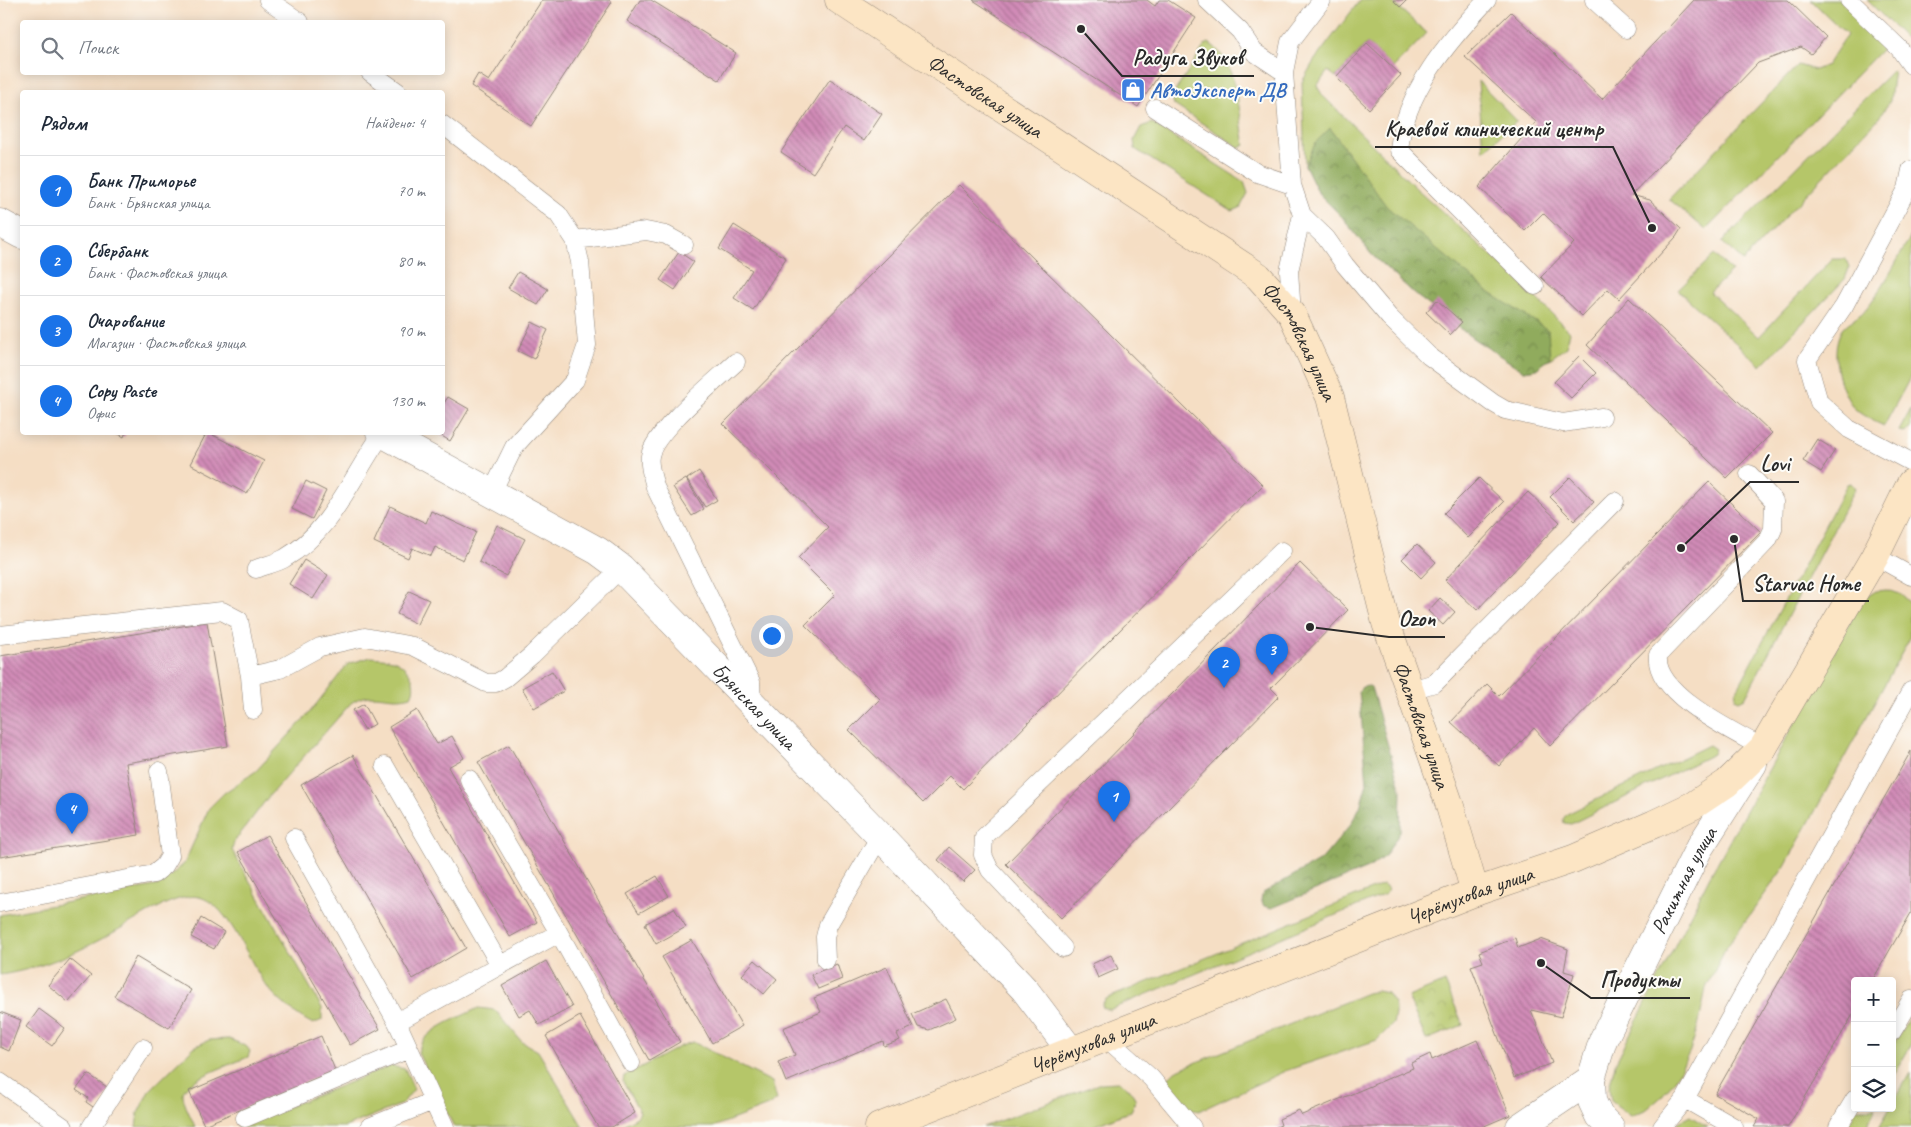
<!DOCTYPE html>
<html lang="ru">
<head>
<meta charset="utf-8">
<style>
	body { margin:0; font-family:Caveat,sans-serif; background:#f6f6f7; color:#1f2937 }
	.controls { position:absolute; right:15px; bottom:15px; display:grid; overflow:hidden; border-radius:5px; box-shadow:0 2px 12px #0003 }
	.controls button { width:45px; height:45px; display:grid; place-items:center; padding:0; border:0; border-bottom:1px solid #e0e1e3; background:#fff; color:#1f2937; font:25px sans-serif }
	.you { position:absolute; left:771px; top:635px; width:18px; height:18px; margin:-12px; border:4px solid #fff; border-radius:50%; background:#1a73e8; box-shadow:0 0 0 8px #1a73e833 }
	.badge { display:grid; place-items:center; width:32px; height:32px; border-radius:50%; background:#1a73e8; color:#fff; font-size:16px; font-weight:700 }
	.pin { position:absolute; translate:-50% -41px; filter:drop-shadow(0 1px 2px #0008) }
	.pin::after { content:''; position:absolute; top:26px; width:18px; height:15px; background:inherit; clip-path:polygon(0 0,100% 0,50% 100%) }
	.list { margin:0; padding:0; list-style:none }
	h2 { display:flex; justify-content:space-between; align-items:center; height:65px; margin:0; padding:0 20px; font-size:21px }
	h2 small { font-size:16px; font-weight:400; color:#747a83 }
	.list li { display:grid; grid-template-columns:32px 1fr auto; gap:15px; align-items:center; box-sizing:border-box; height:70px; padding:0 20px; border-top:1px solid #e0e1e3 }
	.list b { display:block; font-size:19px; white-space:nowrap }
	.list p { margin:0; font-size:16px; white-space:nowrap; color:#747a83 }
	.list em { font-size:16px; font-style:normal; color:#747a83 }
	.icon { flex:none; width:28px; height:28px; fill:none; stroke:currentColor; stroke-width:2; stroke-linecap:round; stroke-linejoin:round }
	.map { position:relative; flex:none; width:1911px; height:1127px; overflow:hidden }
	.search { position:absolute; background:#fff; box-shadow:0 2px 12px #0003; left:20px; top:20px; width:425px; height:55px; display:flex; align-items:center; gap:12px; box-sizing:border-box; padding:0 18px; border-radius:5px; color:#747a83; font-size:19px }
	.panel { position:absolute; background:#fff; box-shadow:0 2px 12px #0003; left:20px; top:90px; width:425px; height:345px; border-radius:5px }
	.map>svg:first-child { display:block }
</style>
</head>
<body>
<div class="map">
<svg width="1911" height="1127" viewBox="0 0 1911 1127">
	<defs>
		<pattern id="forest-crowns" width="20" height="18" patternUnits="userSpaceOnUse" patternTransform="scale(1.25)"><rect width="20" height="18" fill="#90ab5d"/><path d="M2 6a3 3 0 1 1 6 0M12 15a3 3 0 1 1 6 0" fill="none" stroke="#768b4d"/></pattern>
		<pattern id="park-crowns" width="20" height="18" patternUnits="userSpaceOnUse" patternTransform="scale(1.25)"><rect width="20" height="18" fill="#b5c669"/><path d="M2 6a3 3 0 1 1 6 0M12 15a3 3 0 1 1 6 0" fill="none" stroke="#9caa5b"/></pattern>
		<pattern id="building-back-hatch" width="6" height="6" patternUnits="userSpaceOnUse" patternTransform="scale(1.25)"><rect width="6" height="6" fill="#d18bb7"/><path d="M-1 5l2 2M0 0l6 6M5-1l2 2" fill="none" stroke="#aa7295"/></pattern>
	</defs>
	<rect width="100%" height="100%" fill="#fdfcf7"/>
	<filter id="ink" filterUnits="userSpaceOnUse"><feTurbulence type="fractalNoise" baseFrequency=".02" numOctaves="2"/><feDisplacementMap in="SourceGraphic" scale="10" xChannelSelector="R" yChannelSelector="G"/><feConvolveMatrix kernelMatrix="1 2 1 2 8 2 1 2 1" color-interpolation-filters="sRGB"/></filter>
	<filter id="wash" filterUnits="userSpaceOnUse"><feTurbulence type="fractalNoise" baseFrequency=".0096" numOctaves="4" result="noise"/><feDisplacementMap in="SourceGraphic" scale="20" xChannelSelector="R" yChannelSelector="G"/><feGaussianBlur stdDeviation="1.12" result="paint"/><feColorMatrix in="noise" values="0 0 0 0 0 0 0 0 0 0 0 0 0 0 0 0 0 1.4 0 .05"/><feComposite in="paint" operator="in"/></filter>
	<g filter="url(#wash)">
		<rect width="100%" height="100%" fill="#f5dec4"/>
		<path fill="#b5c669" stroke="#70784a" d="M1360,0H1390L1427,33L1393,68L1367,43L1336,77L1328,71L1317,86L1323,96L1417,189L1515,277L1570,332L1566,347L1536,369L1524,371L1474,339L1417,296L1372,255L1343,218L1319,194L1305,165L1302,82L1314,61Z
			M1811,0H1840L1861,20L1882,49L1706,230L1669,199L1798,65L1815,70L1827,65L1847,35Z
			M1867,0H1911V44Z
			M1209,43C1238,61 1239,114 1245,145L1240,148L1174,105L1172,96L1205,45Z
			M1894,69L1890,101L1878,119L1743,261L1722,242Z
			M1478,81L1517,121L1483,151Z
			M1152,123L1244,182L1248,193L1240,208L1232,211L1135,149L1134,140L1141,127Z
			M1911,236V376L1884,426C1875,422 1865,417 1857,411C1840,395 1829,353 1841,331C1846,322 1857,319 1864,311C1883,289 1896,262 1911,236Z
			M1714,255L1732,271L1710,292L1759,337L1832,259H1846L1849,268L1845,279L1761,366L1678,290Z
			M1911,409V429L1905,432L1899,431Z
			M1851,483L1855,488L1745,698L1739,701L1735,699L1736,692L1847,484Z
			M1887,590L1900,594L1910,603V638L1785,866L1726,948L1706,988L1699,1023L1690,1051L1675,1080L1660,1098L1647,1109L1631,1116L1611,1101L1609,1088L1615,1064L1709,878L1863,599L1876,591Z
			M371,657C379,658 392,658 399,663C410,670 418,684 411,696C388,703 372,688 351,703L269,796L234,842L232,850L322,1008V1020L313,1024C296,1015 282,1004 269,989C249,967 226,889 188,897C166,900 136,920 116,931C81,951 41,969 0,975V915L159,885L184,864L209,808L224,793L256,771L306,717L348,664Z
			M1709,745L1715,749L1713,754L1571,824L1564,823L1563,819L1567,814Z
			M1383,885L1388,889L1386,894L1109,1010L1103,1008L1102,1004L1106,999Z
			M1377,991L1387,993L1394,1003L1395,1014L1393,1024L1377,1040L1285,1071L1199,1111L1187,1109L1167,1088L1168,1078L1175,1071L1367,993Z
			M478,1008L495,1010L522,1042L538,1051L583,1127H454L418,1053C422,1029 458,1019 478,1008Z
			M1911,1014V1045L1892,1078V1047Z
			M229,1039L246,1046L250,1051L248,1057C235,1063 183,1080 183,1094C183,1104 192,1118 195,1127H136L138,1113L149,1091L194,1047L209,1040Z
			M693,1042L772,1082L777,1100L768,1106L713,1127H619L637,1117L640,1112L623,1082L624,1076L681,1046Z
			M391,1066L405,1069L414,1089L402,1104L345,1127H237Z
			M1911,1072V1127H1879L1890,1108H1892V1104Z
			M1118,1082L1130,1089L1136,1100L1131,1111L1091,1127H983L1101,1083Z
			M1857,1108H1876L1869,1121V1127H1847Z
			M1690,1116L1708,1127H1674L1679,1122Z"/>
		<path fill="url(#forest-crowns)" stroke="#5e6b44" d="M1330,128L1387,207L1487,291L1548,330L1550,358L1536,369L1524,371L1474,339L1417,296L1372,255L1343,218L1319,194L1305,165L1316,142Z
			M1369,686L1371,687L1401,790L1400,832L1386,855L1370,867L1272,908L1264,906L1261,900L1263,893L1322,859L1349,827L1360,807L1367,783L1359,691L1362,687Z"/>
		<path fill="url(#park-crowns)" stroke="#70784a" d="M1445,982L1463,1025L1426,1040L1408,997Z"/>
		<g id="blocks">
			<path fill="url(#building-back-hatch)" d="M542,0H609L612,2L531,126L471,86L478,74L489,81Z
				M640,0H651L736,53L719,80L627,21Z
				M973,0H1147L1155,6L1159,0H1168L1196,18L1138,107Z
				M1393,0H1407L1400,7Z
				M1694,0H1788L1826,37L1811,54L1801,47L1758,63L1631,195L1650,200L1681,229L1676,237L1619,299L1608,289L1582,316L1541,277L1574,243L1543,213L1525,231L1479,187L1536,122L1465,57L1511,12L1602,99Z
				M1367,43L1401,75L1369,109L1336,77Z
				M830,79L882,114L864,141L844,127L813,173L781,152Z
				M959,185L1263,485L963,789L950,776L923,803L849,730L880,699L805,625L835,595L798,558L828,527L723,424Z
				M734,225L786,258L753,310L734,298L752,270L719,249Z
				M679,252L694,262L675,290L660,280Z
				M518,272L548,289L538,305L508,288Z
				M1629,298L1772,433L1727,478L1587,345Z
				M1437,300L1462,322L1450,335L1426,312Z
				M532,322L548,330L534,359L518,351Z
				M1579,356L1596,373L1571,398L1554,382Z
				M448,397L469,409L450,441L435,432H442V406Z
				M115,432H126L124,437Z
				M207,432L264,461L247,494L190,464Z
				M1817,439L1835,450L1821,472L1803,461Z
				M699,471L717,500L705,507L687,479Z
				M1570,477L1594,502L1574,521L1550,497Z
				M1479,478L1504,502L1468,538L1444,513Z
				M686,479L704,509L692,516L673,487Z
				M306,481L326,491L312,519L292,509Z
				M1709,482L1761,532L1550,746L1534,728L1499,766L1451,722L1487,684L1499,696Z
				M1528,492L1560,522L1477,610L1445,580Z
				M390,506L426,523L431,511L476,532L463,560L435,547L431,556L412,548L408,558L374,542Z
				M497,525L525,539L506,576L479,562Z
				M1417,544L1436,562L1421,578L1402,559Z
				M304,560L328,575L313,599L289,584Z
				M1300,563L1348,610L1271,688L1279,696L1061,918L1006,864Z
				M409,591L429,600L417,624L397,614Z
				M1440,598L1455,612L1443,625L1428,611Z
				M207,622L228,746L126,763L139,835L0,857V656Z
				M552,671L564,691L534,708L522,688Z
				M364,704L375,724L365,730L353,710Z
				M417,710L437,744L452,736L464,758L448,767L537,922L510,937L389,727Z
				M509,745L680,1042L649,1060L478,762Z
				M1911,751V913L1872,981H1855V1011L1788,1127H1754L1759,1119L1715,1094Z
				M353,755L466,948L413,979L301,785Z
				M267,835L380,1029L350,1045L238,852Z
				M949,847L975,870L963,882L938,860Z
				M657,876L669,896L639,913L627,894Z
				M674,908L686,927L656,944L645,924Z
				M201,918L224,932L214,949L191,937Z
				M1515,938L1518,948L1541,939L1568,949L1564,971L1574,974L1561,1017L1531,1010L1552,1063L1514,1078L1471,966L1483,962L1479,952Z
				M692,940L742,1026L712,1043L662,957Z
				M1111,955L1118,969L1098,978L1092,964Z
				M136,957L191,990L169,1028L114,996Z
				M70,959L91,976L68,1002L48,985Z
				M755,960L777,979L764,994L742,975Z
				M546,961L572,1007L539,1025L530,1010L519,1016L502,986Z
				M837,964L842,979L818,989L811,975Z
				M887,967L913,1027L897,1034L900,1040L884,1046L883,1041L786,1082L778,1062L795,1055L783,1028L821,1012L814,998Z
				M946,999L956,1018L929,1030L918,1027L912,1014Z
				M39,1009L65,1028L52,1046L26,1027Z
				M0,1012L21,1020L9,1051L0,1047Z
				M580,1016L635,1113L612,1127H598L546,1036Z
				M321,1036L335,1070L204,1125L189,1091Z
				M1477,1040L1510,1115L1482,1127H1276L1281,1125L1279,1119L1299,1110L1302,1115L1413,1068L1411,1063L1430,1054L1432,1060Z
				M88,1074L110,1089L96,1109L86,1102L88,1098L76,1090Z"/>
		</g>
	</g>
	<g filter="url(#ink)">
		<use href="#blocks" fill-opacity="0" stroke="#908478" stroke-width="1"/>
		<g fill="none" stroke-linecap="round" stroke-linejoin="round">
			<defs>
				<path id="service" d="M268,0L300,22
					M1207,0L1240,31L1254,52L1284,72L1292,185L1302,215L1289,271L1292,314
					M1487,0C1448,42 1405,91 1399,150L1535,286
					M1594,0L1626,29
					M1849,0L1899,48L1911,65
					M370,72L398,92
					M1284,72L1290,42L1322,0
					M1155,108L1257,173L1292,185
					M442,124L558,214L575,240L580,262L587,345L575,380L514,447L492,492
					M1911,170L1907,189L1844,306L1807,360L1819,402L1849,429L1911,462
					M1302,215L1326,238L1345,265L1389,317L1429,356L1493,403L1505,410L1563,423L1602,417
					M575,240L646,231L666,235L684,245
					M736,362C716,381 654,431 650,456C648,465 653,478 655,487L751,682L752,705
					M1749,474L1774,501L1773,529L1768,540L1658,655C1653,694 1735,732 1763,748
					M1875,556L1911,576
					M256,569C266,565 277,563 285,558C332,531 352,476 382,434
					M0,635L222,611L239,620L250,676L253,710
					M250,676L280,669L320,647L365,637L413,646L486,683H496L505,678L532,655L621,568
					M1411,690L1435,683L1615,501
					M385,766L500,965
					M294,838L397,1022
					M0,903L154,874L164,866L170,856L159,771
					M559,933L631,1063
					M1063,948L990,870L983,855L984,837L1282,551
					M826,960L825,937L828,925L880,836
					M1892,1032L1911,1000
					M1106,1038L1151,1078L1192,1127
					M0,1082L64,1127
					M1685,1099L1734,1127
					M245,1118L409,1049
					M91,1127L143,1048
					M369,1127L433,1101
					M445,1127L397,1022L559,933L469,779
					M1662,1127L1685,1099L1911,691
					M1838,1127L1855,1099"/>
				<g id="minor">
					<path d="M0,223L22,235"/>
					<path id="s1" d="M380,432L598,551L621,568L880,836L1025,990L1071,1051"/>
					<path d="M1520,1127L1591,1079"/>
					<path id="s2" d="M1610,1127L1599,1116L1592,1101L1591,1079L1603,1040L1698,850L1753,764"/>
				</g>
				<g id="secondary">
					<path id="s3" d="M839,0L1258,276L1292,314L1330,397L1386,623L1449,803L1475,892"/>
					<path id="s4" d="M879,1127L1475,892L1573,859L1654,824L1694,805L1727,783L1763,748L1875,556L1911,483"/>
				</g>
			</defs>
			<use href="#service" stroke="#908478" stroke-width="19"/>
			<use href="#minor" stroke="#908478" stroke-width="29"/>
			<use href="#secondary" stroke="#908478" stroke-width="29"/>
			<use href="#service" stroke="#fff" stroke-width="18"/>
			<use href="#minor" stroke="#fff" stroke-width="28"/>
			<use href="#secondary" stroke="#fce5c4" stroke-width="28"/>
		</g>
	</g>
	<defs>
		<symbol id="shop-square" viewBox="-11 -11 22 22"><rect x="-9" y="-9" width="18" height="18" rx="4" fill="#3f7fe0" stroke="#fdfcf7"/><path d="M-5-2.5h2.3a2.7 3.5 0 0 1 5.4 0H5L5.5 6h-11ZM-1.5-2.5h3a1.5 2.3 0 0 0-3 0Z" fill="#fff"/></symbol>
	</defs>
	<g fill-rule="evenodd">
		<use href="#shop-square" x="1119" y="76" width="28" height="28"/>
	</g>
	<g text-anchor="middle" stroke-width="4" stroke-linejoin="round" paint-order="stroke">
		<g font-size="21" font-weight="bold" fill="#366cbe" stroke="#fdfcf7" text-anchor="start">
			<text x="1150" y="97">АвтоЭксперт ДВ</text>
		</g>
		<g font-size="21" fill="#2b2b2b" stroke="#fdfcf7">
			<text dy="7" stroke="none"><textPath href="#s3" startOffset="175">Фастовская улица</textPath></text>
			<text dy="7" stroke="none"><textPath href="#s3" startOffset="580">Фастовская улица</textPath></text>
			<text dy="7" stroke="none"><textPath href="#s1" startOffset="469">Брянская улица</textPath></text>
			<text dy="7" stroke="none"><textPath href="#s3" startOffset="985">Фастовская улица</textPath></text>
			<text dy="7" stroke="none"><textPath href="#s2" startOffset="274">Ракитная улица</textPath></text>
			<text dy="7" stroke="none"><textPath href="#s4" startOffset="635">Черёмуховая улица</textPath></text>
			<text dy="7" stroke="none"><textPath href="#s4" startOffset="230">Черёмуховая улица</textPath></text>
		</g>
	</g>
	<path fill="none" stroke="#2b2b2b" stroke-width="2" d="M1081 29L1122 76H1254M1652 228L1613 147H1375M1681 548L1750 482H1799M1734 539L1743 601H1869M1310 627L1389 637H1445M1541 963L1591 998H1690"/>
	<g fill="#2b2b2b" stroke="#fdfcf7" stroke-width="2">
		<circle cx="1081" cy="29" r="5"/>
		<circle cx="1652" cy="228" r="5"/>
		<circle cx="1681" cy="548" r="5"/>
		<circle cx="1734" cy="539" r="5"/>
		<circle cx="1310" cy="627" r="5"/>
		<circle cx="1541" cy="963" r="5"/>
	</g>
	<g font-size="22" text-anchor="middle" font-weight="bold" fill="#2b2b2b" stroke="#fdfcf7" stroke-width="4" stroke-linejoin="round" paint-order="stroke">
		<text x="1188" y="65">Радуга Звуков</text>
		<text x="1494" y="136">Краевой клинический центр</text>
		<text x="1775" y="471">Lovi</text>
		<text x="1806" y="591">Starvac Home</text>
		<text x="1417" y="626">Ozon</text>
		<text x="1640" y="987">Продукты</text>
	</g>
</svg>
<div class="controls">
<button>+</button>
<button>−</button>
<button><svg class="icon" aria-label="layers" viewBox="0 0 24 24"><path d="M12 4l9 5-9 5-9-5zM3 14l9 5 9-5"/></svg></button>
</div>
<div class="you"></div>
<div class="pin badge" style="left:1114px;top:822px">1</div>
<div class="pin badge" style="left:1224px;top:688px">2</div>
<div class="pin badge" style="left:1272px;top:675px">3</div>
<div class="pin badge" style="left:72px;top:834px">4</div>
<div class="search"><svg class="icon" aria-label="search" viewBox="0 0 24 24"><circle cx="10" cy="10" r="6"/><path d="M15 15l6 6"/></svg>Поиск</div>
<section class="panel">
<h2>Рядом<small>Найдено: 4</small></h2>
<ul class="list">
<li><span class="badge">1</span><div><b>Банк Приморье</b><p>Банк · Брянская улица</p></div><em>70 m</em></li>
<li><span class="badge">2</span><div><b>Сбербанк</b><p>Банк · Фастовская улица</p></div><em>80 m</em></li>
<li><span class="badge">3</span><div><b>Очарование</b><p>Магазин · Фастовская улица</p></div><em>90 m</em></li>
<li><span class="badge">4</span><div><b>Copy Paste</b><p>Офис</p></div><em>130 m</em></li>
</ul>
</section>
</div>
</body>
</html>
